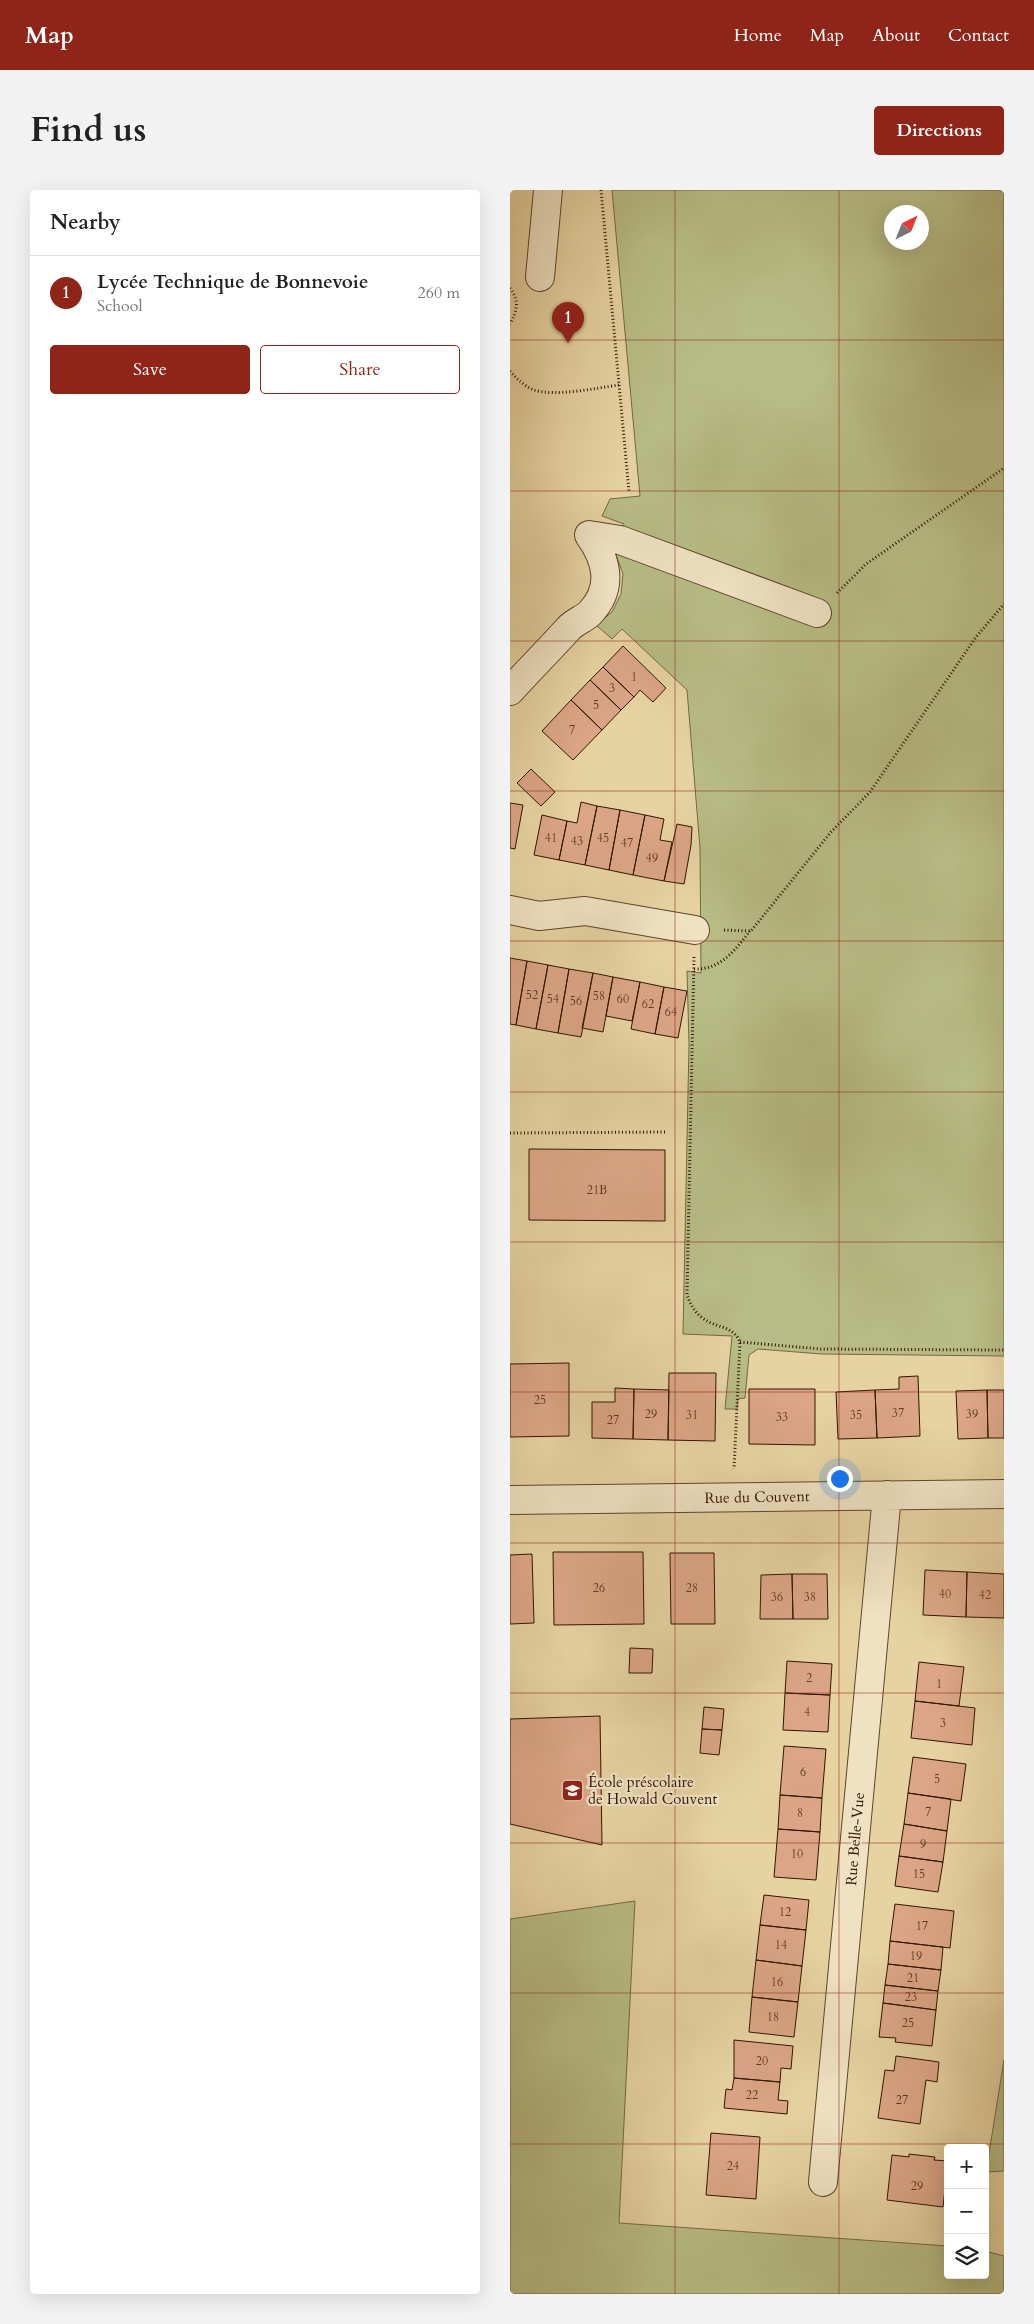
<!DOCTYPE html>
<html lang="en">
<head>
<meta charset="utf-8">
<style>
	body { margin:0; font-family:Cardo,serif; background:#f2f2f2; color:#222 }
	.controls { position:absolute; right:15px; bottom:15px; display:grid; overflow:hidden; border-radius:5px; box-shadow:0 5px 20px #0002 }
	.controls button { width:45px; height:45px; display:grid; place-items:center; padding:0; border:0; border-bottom:1px solid #e0e0e0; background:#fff; color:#222; font:25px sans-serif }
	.compass { position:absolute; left:374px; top:15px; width:45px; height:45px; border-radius:50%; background:#fff; box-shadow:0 5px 20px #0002; rotate:43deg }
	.you { position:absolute; left:329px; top:1288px; width:18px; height:18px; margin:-12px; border:4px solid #fff; border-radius:50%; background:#1a73e8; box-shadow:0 0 0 8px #1a73e833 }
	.badge { display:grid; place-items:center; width:32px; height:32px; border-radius:50%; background:#8f2418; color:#fff; font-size:16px; font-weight:700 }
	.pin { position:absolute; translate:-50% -41px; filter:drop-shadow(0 1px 2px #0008) }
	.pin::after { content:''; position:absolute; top:26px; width:18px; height:15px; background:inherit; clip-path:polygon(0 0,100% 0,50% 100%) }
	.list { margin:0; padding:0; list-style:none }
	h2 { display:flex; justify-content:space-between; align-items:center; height:65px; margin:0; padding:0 20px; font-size:21px }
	h2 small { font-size:16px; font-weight:400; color:#767676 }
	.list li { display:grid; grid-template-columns:32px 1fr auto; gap:15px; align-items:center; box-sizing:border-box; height:75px; padding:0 20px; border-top:1px solid #e0e0e0 }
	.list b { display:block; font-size:19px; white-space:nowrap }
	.list p { margin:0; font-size:16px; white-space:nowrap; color:#767676 }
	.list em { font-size:16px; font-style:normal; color:#767676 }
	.actions { display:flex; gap:10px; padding:15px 20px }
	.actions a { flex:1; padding:11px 0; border:1px solid #8f2418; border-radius:5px; text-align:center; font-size:18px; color:#8f2418 }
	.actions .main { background:#8f2418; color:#fff }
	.icon { flex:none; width:28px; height:28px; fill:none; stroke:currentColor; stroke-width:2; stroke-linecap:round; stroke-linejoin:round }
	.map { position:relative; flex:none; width:494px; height:2104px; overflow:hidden; border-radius:5px }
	header { display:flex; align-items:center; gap:30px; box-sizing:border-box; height:70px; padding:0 25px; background:#8f2418; color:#fff }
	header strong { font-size:24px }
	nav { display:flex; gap:28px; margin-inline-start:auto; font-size:18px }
	.intro { display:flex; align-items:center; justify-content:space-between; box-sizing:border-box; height:120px; padding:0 30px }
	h1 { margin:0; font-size:35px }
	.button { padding:12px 22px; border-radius:5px; background:#8f2418; color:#fff; font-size:18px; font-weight:700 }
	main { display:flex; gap:30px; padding:0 30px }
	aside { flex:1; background:#fff; border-radius:5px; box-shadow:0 5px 20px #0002 }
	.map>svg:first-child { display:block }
</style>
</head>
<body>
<header>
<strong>Map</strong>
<nav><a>Home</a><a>Map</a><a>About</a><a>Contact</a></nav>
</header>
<div class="intro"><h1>Find us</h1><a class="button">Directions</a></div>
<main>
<aside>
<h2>Nearby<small></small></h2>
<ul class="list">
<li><span class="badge">1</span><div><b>Lycée Technique de Bonnevoie</b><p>School</p></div><em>260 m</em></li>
</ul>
<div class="actions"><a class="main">Save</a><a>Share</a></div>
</aside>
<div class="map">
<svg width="494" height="2104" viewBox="0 0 494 2104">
	<rect width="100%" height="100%" fill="#e7d3a2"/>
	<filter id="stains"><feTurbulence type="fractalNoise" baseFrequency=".004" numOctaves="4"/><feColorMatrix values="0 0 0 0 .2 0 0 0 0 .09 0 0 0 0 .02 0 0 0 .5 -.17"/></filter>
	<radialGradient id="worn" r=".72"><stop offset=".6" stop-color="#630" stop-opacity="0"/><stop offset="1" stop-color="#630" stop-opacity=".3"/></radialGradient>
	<path fill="#b7bc84" stroke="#746844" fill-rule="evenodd" d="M102,0H494V1166L312,1164L248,1159L239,1165L235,1208L228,1209L227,1219H215L222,1146L173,1144L179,854L177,781L191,783L190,658L177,500L112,439L102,449L86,435L102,422L111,404L113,384L106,365L114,334L92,326L100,309L130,306ZM382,22H412V52H382Z
		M125,1711L109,2033L438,2056V2085H475V2061L494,2066V2104H0V1729Z
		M494,1870V1981L476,1982Z"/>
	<path fill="#dca686" stroke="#311503" d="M113,456L156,498L143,512L130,500L124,507L93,477Z
		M93,477L124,507L111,520L80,490Z
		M80,490L111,520L92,540L61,510Z
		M61,510L92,540L63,570L32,541Z
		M21,579L45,602L31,616L7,593Z
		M71,612L87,616L75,675L49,670L57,631L67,633Z
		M0,613L13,615L5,659L0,658Z
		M87,616L110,620L99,680L75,675Z
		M110,620L135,625L123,685L99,680Z
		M32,625L57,631L49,670L24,665Z
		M135,625L154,629L150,650L162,652L154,691L123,685Z
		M167,634L182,637L181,655L174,694L154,691Z
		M0,768L17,771L6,835L0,834Z
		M17,771L38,775L26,839L6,835Z
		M38,775L59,779L48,843L26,839Z
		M59,779L83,783L71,847L48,843Z
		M83,783L103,787L93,842L72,838Z
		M103,787L130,792L122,831L96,826Z
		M130,792L154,797L145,844L121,839Z
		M154,797L177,801L168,848L145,844Z
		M19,959L155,960V1031L19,1030Z
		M59,1173V1246L0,1247V1174Z
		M159,1183H206L205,1251L158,1250Z
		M408,1186L410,1246L367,1248L365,1200L389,1199V1187Z
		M105,1198L124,1199L123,1249L82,1248V1212H105Z
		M124,1199L159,1200L158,1250L123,1249Z
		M239,1199H305V1255L239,1254Z
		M365,1200L367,1248L328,1249L326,1202Z
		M477,1200H494V1248H478Z
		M477,1200L478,1248L448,1249L446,1201Z
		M43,1362H133L134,1434L44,1435Z
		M160,1363H204L205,1434H161Z
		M22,1364L24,1433L0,1434V1365Z
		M415,1380L457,1382L456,1427L413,1425Z
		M457,1382L494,1384V1428L456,1427Z
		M282,1384L283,1429H250L251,1385Z
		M282,1384H317L318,1429H283Z
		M120,1458L143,1459L142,1483H119Z
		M277,1471L322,1474L320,1505L275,1503Z
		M409,1472L454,1477L449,1516L405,1511Z
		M275,1503L320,1505L318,1542L273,1540Z
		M405,1511L465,1518L462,1555L401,1548Z
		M194,1517L214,1519L212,1540L192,1539Z
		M90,1526L92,1655L0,1634V1529Z
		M192,1539L212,1540L209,1565L190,1563Z
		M274,1556L316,1559L312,1608L270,1605Z
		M403,1567L456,1574L451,1611L398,1603Z
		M398,1603L441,1609L437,1641L394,1634Z
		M270,1605L312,1608L310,1642L268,1639Z
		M394,1634L437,1641L433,1672L389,1666Z
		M268,1639L310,1642L306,1690L264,1687Z
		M389,1666L433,1672L428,1702L385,1696Z
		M254,1705L299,1710L296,1740L250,1735Z
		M385,1714L444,1721L440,1758L380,1751Z
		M250,1735L296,1740L292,1776L246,1770Z
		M380,1751L433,1757L431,1780L378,1774Z
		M246,1770L292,1776L288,1812L242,1807Z
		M378,1774L431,1780L428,1801L375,1795Z
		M375,1795L428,1801L426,1820L373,1813Z
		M242,1807L288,1812L284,1847L239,1842Z
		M373,1813L426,1820L422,1856L385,1852L386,1848L369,1847Z
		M224,1850L283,1856L281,1879L271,1878L270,1892L224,1888Z
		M386,1866L429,1872L427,1892L416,1890L410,1934L368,1928L375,1880L384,1881Z
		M224,1888L270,1892L268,1910L278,1911L277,1924L214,1918L216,1899L222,1900Z
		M201,1943L250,1947L246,2009L196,2005Z
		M399,1964L425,1967L424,1970L438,1971L433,2017L377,2010L382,1965L399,1967Z"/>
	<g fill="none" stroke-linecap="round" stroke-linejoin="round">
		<defs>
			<path id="minor" d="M30,87L38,0
				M79,345L110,350L307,423
				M0,501C19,480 39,460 58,439C64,432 74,429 80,423C104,398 97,370 79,345
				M0,720L29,726L75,721L185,740
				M0,1310L494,1304
				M313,1992L377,1305"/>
		</defs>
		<use href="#minor" stroke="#5e442b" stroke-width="30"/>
		<path stroke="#311503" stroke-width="3" stroke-dasharray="1 2.5" stroke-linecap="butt" d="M91,0L119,302
			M0,98C10,112 7,120 0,134
			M0,181C7,189 14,196 24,200C46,207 86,198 109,195
			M327,403L356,374L494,278
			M214,740L241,741L321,642L360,602L466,447L494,414
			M184,767L177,1105C191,1145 220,1128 230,1152L224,1279
			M184,779C211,780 225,760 240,741
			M0,943L157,942
			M230,1152L311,1159L494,1160"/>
		<use href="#minor" stroke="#efe2c3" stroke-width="28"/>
	</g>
	<path fill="none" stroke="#8f2418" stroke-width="1" stroke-opacity="0.55" d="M165,0V2104M329,0V2104M0,150H494M0,301H494M0,451H494M0,601H494M0,751H494M0,902H494M0,1052H494M0,1202H494M0,1353H494M0,1503H494M0,1653H494M0,1803H494M0,1954H494"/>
	<defs>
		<symbol id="school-square" viewBox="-11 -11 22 22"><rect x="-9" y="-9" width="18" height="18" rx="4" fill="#8f2418" stroke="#efe2c3"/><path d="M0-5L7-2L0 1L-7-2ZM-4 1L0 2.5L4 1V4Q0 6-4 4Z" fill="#fff"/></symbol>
	</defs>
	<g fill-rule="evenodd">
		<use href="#school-square" x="50" y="1588" width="25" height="25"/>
	</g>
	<g text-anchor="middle" stroke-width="4.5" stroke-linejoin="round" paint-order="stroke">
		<g font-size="12" fill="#5c3924">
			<text x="124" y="491">1</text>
			<text x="102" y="502">3</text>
			<text x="86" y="519">5</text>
			<text x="62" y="544">7</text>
			<text x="41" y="652">41</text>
			<text x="93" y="652">45</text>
			<text x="67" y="655">43</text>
			<text x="117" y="657">47</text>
			<text x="142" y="672">49</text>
			<text x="22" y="809">52</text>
			<text x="89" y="810">58</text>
			<text x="43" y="813">54</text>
			<text x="113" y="813">60</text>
			<text x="66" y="815">56</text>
			<text x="138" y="818">62</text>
			<text x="161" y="826">64</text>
			<text x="87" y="1004">21B</text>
			<text x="30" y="1214">25</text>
			<text x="388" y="1227">37</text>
			<text x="141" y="1228">29</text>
			<text x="462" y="1228">39</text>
			<text x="182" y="1229">31</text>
			<text x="346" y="1229">35</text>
			<text x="272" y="1231">33</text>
			<text x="103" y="1234">27</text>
			<text x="89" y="1402">26</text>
			<text x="182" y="1402">28</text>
			<text x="435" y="1408">40</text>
			<text x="475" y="1409">42</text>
			<text x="267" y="1411">36</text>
			<text x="300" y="1411">38</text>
			<text x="299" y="1492">2</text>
			<text x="429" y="1498">1</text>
			<text x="297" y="1526">4</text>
			<text x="433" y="1537">3</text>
			<text x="293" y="1586">6</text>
			<text x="427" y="1593">5</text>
			<text x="418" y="1626">7</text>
			<text x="290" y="1627">8</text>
			<text x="413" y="1658">9</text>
			<text x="287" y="1668">10</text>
			<text x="409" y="1688">15</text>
			<text x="275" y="1726">12</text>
			<text x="412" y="1740">17</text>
			<text x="271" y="1759">14</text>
			<text x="406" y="1770">19</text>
			<text x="403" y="1792">21</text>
			<text x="267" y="1796">16</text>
			<text x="401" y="1811">23</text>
			<text x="263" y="1831">18</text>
			<text x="398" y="1837">25</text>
			<text x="252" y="1875">20</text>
			<text x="242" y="1909">22</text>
			<text x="392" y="1914">27</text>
			<text x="223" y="1980">24</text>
			<text x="407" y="2000">29</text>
		</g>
		<g font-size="15" fill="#311503" stroke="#efe2c3">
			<text transform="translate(247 1307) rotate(-1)" y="5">Rue du Couvent</text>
			<text transform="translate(345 1649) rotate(-85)" y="5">Rue Belle-Vue</text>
		</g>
		<g font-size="15" fill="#311503" stroke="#efe2c3" text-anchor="start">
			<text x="78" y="1597">École préscolaire<tspan x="78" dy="17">de Howald Couvent</tspan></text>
		</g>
	</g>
	<rect width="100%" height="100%" filter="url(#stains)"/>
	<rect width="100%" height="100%" fill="url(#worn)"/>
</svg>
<div class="controls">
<button>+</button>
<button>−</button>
<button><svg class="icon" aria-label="layers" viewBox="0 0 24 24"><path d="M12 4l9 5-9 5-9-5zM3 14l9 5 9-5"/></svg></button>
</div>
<svg class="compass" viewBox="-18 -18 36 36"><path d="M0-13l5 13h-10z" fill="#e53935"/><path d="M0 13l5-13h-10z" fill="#767676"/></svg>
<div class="you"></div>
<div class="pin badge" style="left:58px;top:153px">1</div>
</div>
</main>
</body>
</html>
